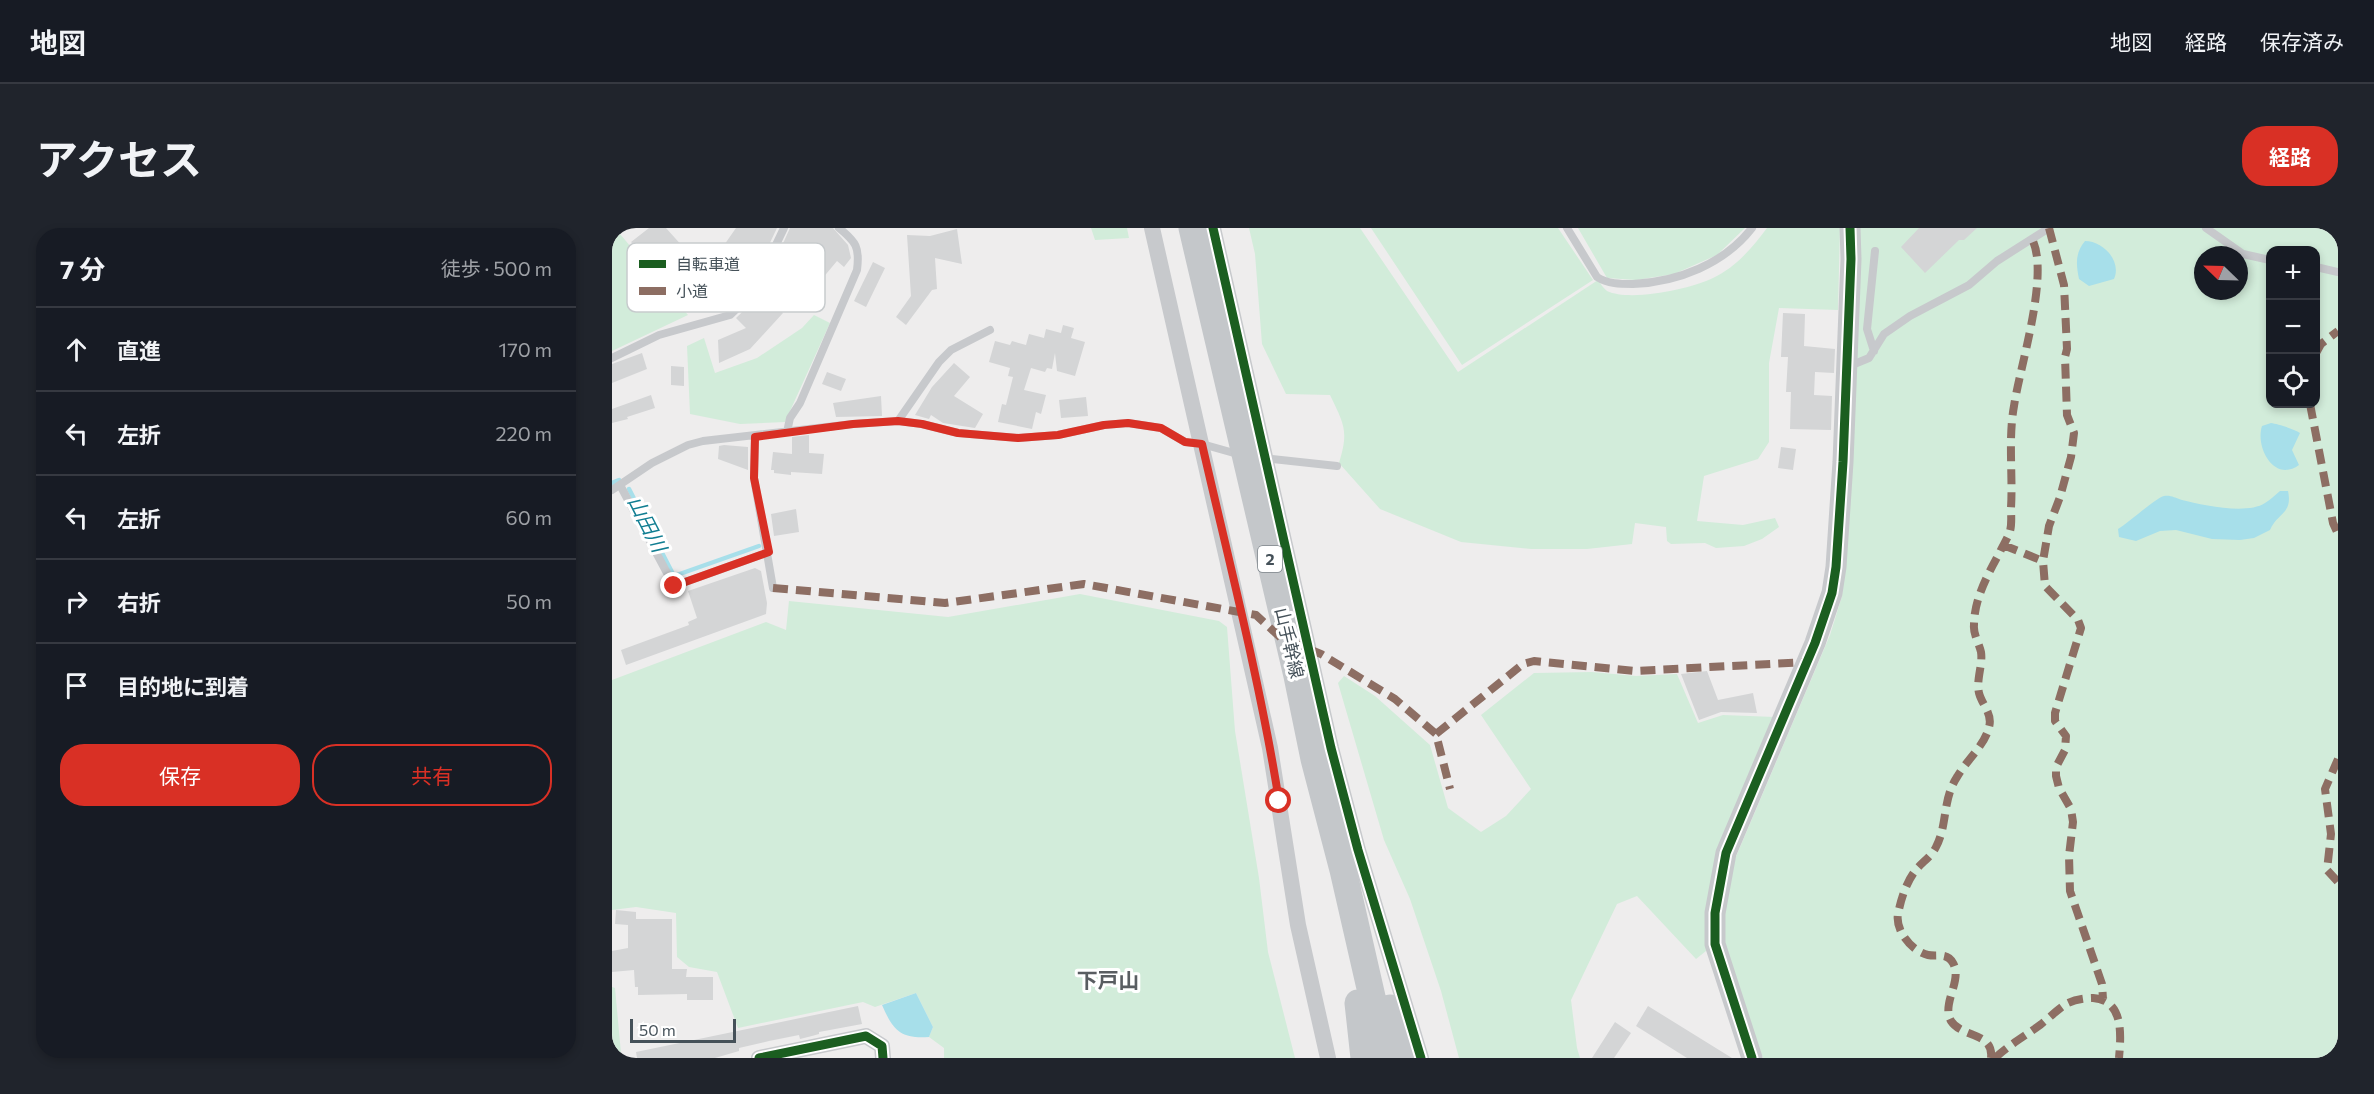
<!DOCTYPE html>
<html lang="ja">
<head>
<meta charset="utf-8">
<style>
	body { margin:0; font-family:Commissioner,"Noto Sans JP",sans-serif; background:#20242c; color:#f1f3f6 }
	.controls { position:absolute; right:18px; top:18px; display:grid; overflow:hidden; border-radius:12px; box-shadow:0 3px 9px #0003 }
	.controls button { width:54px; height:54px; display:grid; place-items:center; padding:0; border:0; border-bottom:2px solid #363941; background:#171b24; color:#f1f3f6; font:30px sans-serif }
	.compass { position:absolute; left:1582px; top:18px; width:54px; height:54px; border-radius:50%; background:#171b24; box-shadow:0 3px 9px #0003; rotate:293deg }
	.scale { position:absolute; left:18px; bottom:15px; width:106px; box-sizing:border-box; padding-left:6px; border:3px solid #455159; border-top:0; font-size:16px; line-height:21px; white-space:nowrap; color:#455159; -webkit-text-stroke:4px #fff; paint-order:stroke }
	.stop { position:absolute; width:18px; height:18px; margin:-14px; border:4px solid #d93025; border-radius:50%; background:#fff }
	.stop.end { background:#d93025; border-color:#fff; box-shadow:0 2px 6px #0008 }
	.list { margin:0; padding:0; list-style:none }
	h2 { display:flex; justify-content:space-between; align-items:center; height:78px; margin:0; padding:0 24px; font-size:26px }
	h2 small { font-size:20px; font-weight:400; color:#9ea1a6 }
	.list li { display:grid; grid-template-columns:39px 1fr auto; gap:18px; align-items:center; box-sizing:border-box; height:84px; padding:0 24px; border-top:2px solid #363941 }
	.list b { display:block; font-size:22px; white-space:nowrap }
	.list em { font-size:20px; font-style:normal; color:#9ea1a6 }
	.actions { display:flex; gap:12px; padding:18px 24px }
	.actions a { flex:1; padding:14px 0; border:2px solid #d93025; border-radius:24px; text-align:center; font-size:21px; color:#d93025 }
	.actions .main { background:#d93025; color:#fff }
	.icon { flex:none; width:33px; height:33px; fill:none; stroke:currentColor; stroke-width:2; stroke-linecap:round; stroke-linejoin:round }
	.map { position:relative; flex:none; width:1726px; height:830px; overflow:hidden; border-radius:24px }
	header { display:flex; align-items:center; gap:36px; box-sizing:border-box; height:84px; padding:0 30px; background:#171b24; border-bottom:2px solid #363941 }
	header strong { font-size:28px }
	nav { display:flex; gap:33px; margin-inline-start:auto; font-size:21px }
	.intro { display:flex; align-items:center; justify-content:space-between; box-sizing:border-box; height:144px; padding:0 36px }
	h1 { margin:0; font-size:42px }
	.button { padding:15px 27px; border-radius:24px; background:#d93025; color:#fff; font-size:21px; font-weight:700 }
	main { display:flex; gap:36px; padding:0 36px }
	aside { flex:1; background:#171b24; border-radius:24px; box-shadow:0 3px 9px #0003 }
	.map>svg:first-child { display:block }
</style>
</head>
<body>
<header>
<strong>地図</strong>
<nav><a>地図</a><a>経路</a><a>保存済み</a></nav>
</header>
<div class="intro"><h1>アクセス</h1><a class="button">経路</a></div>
<main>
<aside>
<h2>7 分<small>徒歩 · 500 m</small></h2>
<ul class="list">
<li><svg class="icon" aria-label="ahead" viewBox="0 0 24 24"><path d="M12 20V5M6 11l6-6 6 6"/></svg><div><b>直進</b></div><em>170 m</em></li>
<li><svg class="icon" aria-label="left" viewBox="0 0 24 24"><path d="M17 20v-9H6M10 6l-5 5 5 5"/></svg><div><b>左折</b></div><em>220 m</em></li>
<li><svg class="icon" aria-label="left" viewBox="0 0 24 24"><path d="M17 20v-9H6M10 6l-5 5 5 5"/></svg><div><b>左折</b></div><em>60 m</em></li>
<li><svg class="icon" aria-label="right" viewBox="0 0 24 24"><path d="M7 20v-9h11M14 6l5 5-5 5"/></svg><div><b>右折</b></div><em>50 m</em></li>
<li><svg class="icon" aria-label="arrive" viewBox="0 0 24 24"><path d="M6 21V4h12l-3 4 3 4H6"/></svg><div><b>目的地に到着</b></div></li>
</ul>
<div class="actions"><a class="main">保存</a><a>共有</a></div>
</aside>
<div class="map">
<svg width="1726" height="830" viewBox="0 0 1726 830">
	<rect width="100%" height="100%" fill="#eeeded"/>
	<path fill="#d2ecda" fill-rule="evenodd" d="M0,0H3L76,87L0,123Z
		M479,0H515L517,10L483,12Z
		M637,0H748L846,144L986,52C989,56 991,60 995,63C1018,74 1079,61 1101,50C1123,40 1141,19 1155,0H1228L1226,82L1167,80L1157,135V214L1146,231L1092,248L1085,293L1131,297L1163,290L1167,299L1150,311L1132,318L1104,320L1093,315L1059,316L1055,313L1054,299L1023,295L1020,316L975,321H919L849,314L768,281L727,235C737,203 732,196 718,167L674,166L650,116L643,26Z
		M759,0H946L981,52L850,137Z
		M966,0H1133L1105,27L1062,46L1024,52L995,50Z
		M1247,0H1726V830H1151L1116,736L1110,694L1123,631L1218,407L1230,368ZM1658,22H1704V176H1658ZM1591,27H1627V63H1591Z
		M202,87L218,95L173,194L128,196L78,186L75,118L92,110L103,145L145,130L190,100Z
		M468,366L607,393L615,399L623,503L647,650L656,724L683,830H332V820L317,809L321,799L304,765L263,779L251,774L126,800L105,744L77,739L65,729L64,685L24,679L0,682V452L154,394L174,402L177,373L336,389Z
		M980,444L1024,448L1065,446L1086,495L1111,487L1163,489L1093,687L1094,723L1084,731L1025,668L1005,676L959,772L965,820L968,830H847L829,763L798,671L772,612L726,455L732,448L763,468L818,517L836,580L869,604L894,588L919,561L869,487L922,445Z
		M0,759L3,760L9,825H0Z"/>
	<path fill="#a7dfea" d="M1473,13C1491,13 1510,33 1502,51L1477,58L1467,51C1464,36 1463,25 1473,13Z
		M1659,195C1666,196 1682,201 1688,205L1680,222L1687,237C1662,255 1643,219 1650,198Z
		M1668,263H1676C1681,286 1665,285 1658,302L1642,310L1628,312L1600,311L1564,302L1548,303L1524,313L1507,309L1506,301C1516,295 1544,270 1552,268C1559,267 1563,270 1570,272C1590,277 1635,287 1653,275C1658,272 1663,267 1668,263Z
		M304,765L321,799L317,809C288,811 281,802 270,777Z"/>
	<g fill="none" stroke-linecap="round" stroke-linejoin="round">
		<path stroke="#a7dfea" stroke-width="4.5" d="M0,255L7,252
			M17,261L62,348L147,318"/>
	</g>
	<path fill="#d4d5d6" d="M37,0H54L72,20L70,22L73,25L49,47L19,14Z
		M124,0H165L136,61L132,65L111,50L115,43L101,33Z
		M178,0H221L236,17L239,30L232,39L225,33L194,70L170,52L155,70L171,85L138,121L107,135L106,112L134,100L124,90L147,68Z
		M1307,0H1365L1352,12H1347L1313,45L1289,19Z
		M345,1L350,36L323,30L325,61L320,62L294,97L284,89L299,68L295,7L318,8Z
		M261,34L273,40L254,79L242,73Z
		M1171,85L1193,86L1192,118L1223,121L1222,145L1203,144L1202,167L1220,168L1219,202L1178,201L1179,164H1174L1176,129H1169Z
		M451,97L462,100L459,110L473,114L463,148L445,143L443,125L440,141L435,140L433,144L419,140L412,162L434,167L429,186L424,184L420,201L386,194L390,176L394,177L401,149L396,148L398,140L377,134L383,113L398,117L400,113L414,117L417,106L432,110L434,101L449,105Z
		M30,125L35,141L0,155V136Z
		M342,135L358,149L342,168L371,186L363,200L331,195L319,187L317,191L303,187L320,159Z
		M59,138L72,139V158L59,157Z
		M215,144L234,151L229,163L210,156Z
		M39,167L43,180L15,189L16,191L0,195V181Z
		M269,168L270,188L224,189L221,175Z
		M474,169L476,188L449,190L447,172Z
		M197,207V225L212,226L210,246L179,244V247L162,245V242H159L161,224L180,226V209Z
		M112,217L136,219V242L106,231L107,218Z
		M1169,219L1184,221L1181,242L1166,240Z
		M184,281L187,304L162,308L159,286Z
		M143,340L149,343L155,375L154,386L14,437L9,422L77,397L76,394L85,390L76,363Z
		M1095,443L1106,472L1141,465L1145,485L1109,484L1087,492L1069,446Z
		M4,682L24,684V691H60V741H75L74,749H101V772H75V766L26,767V759H23L22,742L0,744V723L16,720V697L3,696Z
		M246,778L250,796L207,804V806L200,808L188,811L187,807L157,813L127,820V823L103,830H25L24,824Z
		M1036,778L1120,830H1075L1024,798Z
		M1003,794L1019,805L1002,830H980Z"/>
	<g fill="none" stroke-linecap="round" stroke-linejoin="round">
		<path stroke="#c7c9cc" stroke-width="8" d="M955,0L985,49C996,56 1008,56 1021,56C1066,54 1112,36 1140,0
			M1594,0L1631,26L1658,32
			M1704,39L1726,44
			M1262,123L1255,101L1263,23
			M0,130L47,107L118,87L141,65L172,0
			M1235,139L1257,130L1272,106L1298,88L1357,57L1385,33L1437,0
			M286,193L327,134L339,122L378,102
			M175,204L178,190L188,175L245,42C248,19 244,14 227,0
			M143,209L142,250L161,360
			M651,230L725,238
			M8,257L62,358L157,324
			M0,262L40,235L76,217L91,213L241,196L286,193L310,196L346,205L407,210L446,207L492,197L516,195L549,200L573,214L590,216L629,227"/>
		<path stroke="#c7c9cc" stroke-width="16" d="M540,0L658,520L686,697L716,830
			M601,0L719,520L746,622L809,830
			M147,830L254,808L270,818L271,830"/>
		<path stroke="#c7c9cc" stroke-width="21" d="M1140,830L1103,716V685L1114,625L1203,415L1220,365L1224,339L1231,234L1239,31L1238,0"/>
		<path stroke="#c4c7ca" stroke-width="27" d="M580,0L685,448L702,531L731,642L774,830
			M746,775L752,830
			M778,780L795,830"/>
		<path stroke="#8d6e63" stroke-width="8" stroke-dasharray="15 8" stroke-linecap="butt" d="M1437,0L1452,57L1455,121L1453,129L1455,187L1462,205L1459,229L1448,269L1437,298L1431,333L1433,358L1466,392L1469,400L1443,485V493L1454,508L1453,522L1444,539V548L1447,560L1459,581L1461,594L1457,628L1458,663L1490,756L1491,771
			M1704,125L1709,116L1726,103
			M1698,176L1721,295L1726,306
			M1391,317L1431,333
			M161,360L333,375L472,356L644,387L669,410L709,426L783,471L824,506L838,561
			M824,506L911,436L922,433L1022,443L1196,434
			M1726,531L1713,561L1719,606L1715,642L1726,654
			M1379,830C1382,804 1350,810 1339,793C1329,775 1351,753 1341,735C1335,724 1325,729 1316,727C1299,723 1283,702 1286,686C1289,671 1294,655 1303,643C1309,635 1320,628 1324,619C1336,596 1330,572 1345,549C1354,533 1373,517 1377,499C1381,486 1370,477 1367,465C1364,451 1371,437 1369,424C1367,415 1361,406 1362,397C1362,371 1376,346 1388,324C1391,317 1396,310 1398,303C1400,296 1399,287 1399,280C1401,247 1396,211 1402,178C1408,138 1438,46 1420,11
			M1383,830C1397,817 1413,808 1428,797C1437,790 1445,782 1454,776C1461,772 1473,770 1481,770C1512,772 1509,807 1507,830"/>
		<defs>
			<path id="cycleway" d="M601,0L719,520L746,622L809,830
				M147,830L254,808L270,818L271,830
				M1140,830L1103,716V685L1114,625L1203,415L1220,365L1224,339L1231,234L1239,31L1238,0"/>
		</defs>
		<use href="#cycleway" stroke="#fff" stroke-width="13"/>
		<use href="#cycleway" stroke="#1b5e20" stroke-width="9"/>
	</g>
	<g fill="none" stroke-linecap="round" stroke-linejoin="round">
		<path stroke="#d93025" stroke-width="8" d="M62,358L157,324L142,250L143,209L241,196L286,193L310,196L346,205L406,210L446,207L492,197L516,195L549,200L573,214L590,216C617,334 648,453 667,573"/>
	</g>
	<g text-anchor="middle" stroke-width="6" stroke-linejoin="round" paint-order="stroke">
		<rect fill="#fff" stroke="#7d858b" stroke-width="1.5" x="646" y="318" width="24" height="26" rx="4.5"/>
		<g font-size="16" font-weight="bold" fill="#455159">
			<text x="658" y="337">2</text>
		</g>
		<g font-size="18" fill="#455159" stroke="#fff">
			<text transform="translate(677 415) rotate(77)" y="6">山手幹線</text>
		</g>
		<g font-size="20" font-style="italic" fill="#117e92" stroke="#fff">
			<text transform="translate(35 296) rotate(63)" y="7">山田川</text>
		</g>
		<g font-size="21" font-weight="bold" fill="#595d61" stroke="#fff">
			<text x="496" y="760">下戸山</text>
		</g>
	</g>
	<rect x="15" y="15" width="198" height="69" rx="9" fill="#fff" stroke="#c7cbcd" stroke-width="1.5"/>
	<rect x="27" y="32" width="27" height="8" fill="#1b5e20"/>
	<rect x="27" y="59" width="27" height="8" fill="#8d6e63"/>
	<g font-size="16" fill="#455159">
		<text x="64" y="42">自転車道</text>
		<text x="64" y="69">小道</text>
	</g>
</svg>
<div class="controls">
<button>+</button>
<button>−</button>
<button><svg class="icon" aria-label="locate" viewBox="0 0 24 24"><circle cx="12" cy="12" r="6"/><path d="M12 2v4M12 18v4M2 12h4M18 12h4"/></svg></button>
</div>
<svg class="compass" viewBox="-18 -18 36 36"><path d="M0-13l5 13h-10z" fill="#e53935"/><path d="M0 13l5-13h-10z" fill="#9ea1a6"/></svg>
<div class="scale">50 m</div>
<div class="stop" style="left:667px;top:573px"></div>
<div class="stop end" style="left:62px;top:358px"></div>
</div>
</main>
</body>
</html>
